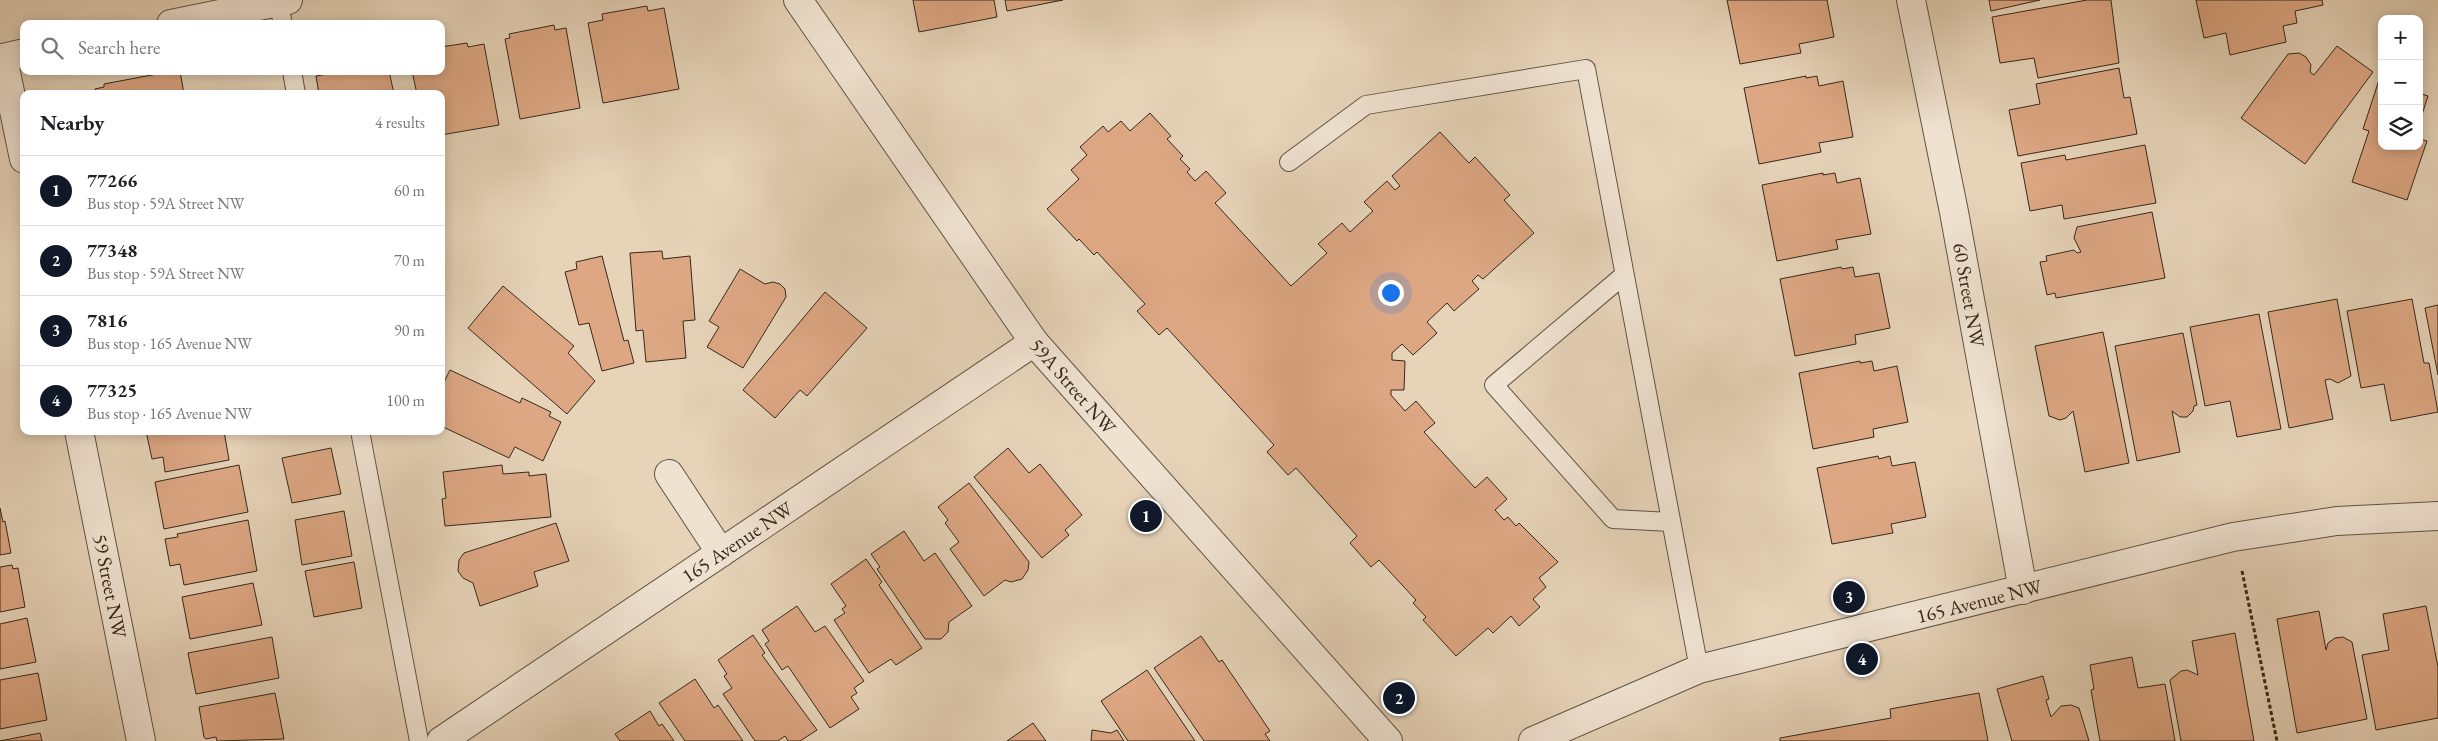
<!DOCTYPE html>
<html lang="en">
<head>
<meta charset="utf-8">
<style>
	body { margin:0; font-family:"EB Garamond",serif; background:#f2f2f2; color:#202124 }
	.controls { position:absolute; right:15px; top:15px; display:grid; overflow:hidden; border-radius:10px; box-shadow:0 2px 12px #0003 }
	.controls button { width:45px; height:45px; display:grid; place-items:center; padding:0; border:0; border-bottom:1px solid #e0e0e0; background:#fff; color:#202124; font:25px sans-serif }
	.you { position:absolute; left:1390px; top:292px; width:18px; height:18px; margin:-12px; border:4px solid #fff; border-radius:50%; background:#1a73e8; box-shadow:0 0 0 8px #1a73e833 }
	.badge { display:grid; place-items:center; width:32px; height:32px; border-radius:50%; background:#111827; color:#fff; font-size:16px; font-weight:700 }
	.pin { position:absolute; translate:-50% -50%; border:2px solid #fff; box-shadow:0 1px 5px #0006 }
	.list { margin:0; padding:0; list-style:none }
	h2 { display:flex; justify-content:space-between; align-items:center; height:65px; margin:0; padding:0 20px; font-size:21px }
	h2 small { font-size:16px; font-weight:400; color:#757577 }
	.list li { display:grid; grid-template-columns:32px 1fr auto; gap:15px; align-items:center; box-sizing:border-box; height:70px; padding:0 20px; border-top:1px solid #e0e0e0 }
	.list b { display:block; font-size:19px; white-space:nowrap }
	.list p { margin:0; font-size:16px; white-space:nowrap; color:#757577 }
	.list em { font-size:16px; font-style:normal; color:#757577 }
	.icon { flex:none; width:28px; height:28px; fill:none; stroke:currentColor; stroke-width:2; stroke-linecap:round; stroke-linejoin:round }
	.map { position:relative; flex:none; width:2438px; height:741px; overflow:hidden }
	.search { position:absolute; background:#fff; box-shadow:0 2px 12px #0003; left:20px; top:20px; width:425px; height:55px; display:flex; align-items:center; gap:12px; box-sizing:border-box; padding:0 18px; border-radius:10px; color:#757577; font-size:19px }
	.panel { position:absolute; background:#fff; box-shadow:0 2px 12px #0003; left:20px; top:90px; width:425px; height:345px; border-radius:10px }
	.map>svg:first-child { display:block }
</style>
</head>
<body>
<div class="map">
<svg width="2438" height="741" viewBox="0 0 2438 741">
	<rect width="100%" height="100%" fill="#e6d3b8"/>
	<filter id="stains"><feTurbulence type="fractalNoise" baseFrequency=".004" numOctaves="4"/><feColorMatrix values="0 0 0 0 .2 0 0 0 0 .09 0 0 0 0 .02 0 0 0 .5 -.17"/></filter>
	<radialGradient id="worn" r=".72"><stop offset=".6" stop-color="#630" stop-opacity="0"/><stop offset="1" stop-color="#630" stop-opacity=".3"/></radialGradient>
	<path fill="#dda783" stroke="#35291c" d="M913,0H994L997,17L919,32Z
		M1005,0H1063L1007,11Z
		M1727,0H1827L1834,37L1799,44L1801,53L1740,64Z
		M1989,0H2040L1991,11Z
		M2087,0H2111L2119,63L2038,78L2034,58L2000,63L1992,17Z
		M2196,0H2322L2323,5L2295,11L2297,23L2283,26L2286,42L2230,55L2226,33L2204,38Z
		M647,6L648,11L664,8L679,89L603,103L588,23L603,20L602,14Z
		M554,25L555,30L566,28L580,108L520,119L505,39L510,38L509,34Z
		M467,43L468,47L484,44L499,125L441,135V94H417L412,71H441V47Z
		M2337,46L2373,72L2305,164L2241,118L2288,54L2299,53L2306,57L2311,65L2310,72L2314,75Z
		M2119,68L2124,98L2130,97L2137,134L2018,156L2009,110L2040,104L2036,84Z
		M173,71H180L184,94H96L95,89L104,87V84Z
		M328,71H389L394,94H319L316,76L328,74Z
		M1806,76V78L1817,76L1819,86L1843,81L1853,137L1819,143L1821,152L1759,164L1744,88Z
		M2379,80L2382,81V146H2419V139L2427,141L2407,200L2352,182L2369,131L2363,129Z
		M2419,93L2428,96L2419,124Z
		M1150,113L1171,136L1167,139L1183,156L1180,159L1190,169L1187,172L1195,181L1206,171L1226,193L1215,203L1291,286L1327,253L1318,244L1342,223L1350,232L1373,211L1364,202L1387,181L1395,190L1400,186L1392,176L1440,132L1469,163L1475,157L1510,195L1504,200L1534,233L1483,279L1478,275L1472,281L1479,289L1454,311L1447,303L1427,322L1437,333L1413,355L1402,344L1392,353V360L1405,361L1404,390H1391V395L1405,411L1416,401L1435,423L1424,432L1475,488L1487,477L1507,499L1495,510L1504,520L1508,517L1516,526L1519,523L1558,562L1539,578L1546,587L1533,599L1540,607L1519,626L1511,616L1493,633L1488,628L1456,656L1423,620L1426,617L1413,603L1416,600L1379,560L1371,567L1350,543L1357,536L1296,468L1288,475L1267,452L1274,445L1167,328L1159,335L1137,311L1145,304L1097,252L1094,255L1079,239L1077,241L1047,209L1079,179L1071,170L1087,155L1080,147L1103,126L1108,132L1121,121L1130,131Z
		M2145,145L2156,203L2064,219L2062,205L2030,211L2021,163L2065,155L2066,160Z
		M1823,173V175L1835,173L1837,183L1860,178L1871,234L1836,240L1838,249L1777,261L1762,185Z
		M2152,212L2165,278L2056,298L2055,293L2047,295L2040,262L2047,261L2046,256L2074,250L2077,253L2081,252L2074,238L2077,227Z
		M662,251L663,259L690,256L695,320L683,321L686,358L646,362L643,330L636,331L630,253Z
		M602,256L624,341L628,340L634,363L602,371L589,323L579,325L565,272L577,269L576,262Z
		M1841,267L1842,269L1853,267L1855,277L1879,273L1890,328L1855,335L1856,344L1795,356L1780,279Z
		M740,269L765,284L773,282L780,284L785,289L786,297L743,368L707,347L719,327L709,321Z
		M503,286L574,346L568,353L595,381L567,414L468,328Z
		M825,292L867,328L807,396L800,390L775,418L743,390Z
		M2337,299L2351,376L2338,383L2330,379L2325,380L2333,419L2289,428L2268,312Z
		M2412,299L2424,363H2429L2438,412L2391,421L2384,384L2361,388L2347,311Z
		M2438,305V375L2425,308Z
		M2259,314L2281,429L2237,437L2230,401L2205,406L2190,327Z
		M2103,332L2129,463L2085,472L2073,411L2066,418L2060,420L2049,416L2035,346Z
		M2183,333L2197,405L2194,406L2193,411L2187,417H2180L2172,411L2180,452L2137,461L2115,346Z
		M1860,361V363L1872,361L1874,371L1897,366L1908,422L1873,429L1874,437L1813,449L1799,373Z
		M450,370L520,403L522,398L551,412L549,416L561,422L543,461L515,447L509,458L441,426V412L445,404L441,403V388Z
		M146,431H224L229,460L165,472L163,457L152,459Z
		M331,448L341,494L292,503L282,458Z
		M1008,448L1029,473L1040,464L1082,515L1065,530L1069,535L1042,558L974,477Z
		M1878,456L1879,459L1890,456L1892,466L1915,462L1926,517L1891,524L1893,533L1832,544L1817,468Z
		M239,465L248,512L164,529L155,482Z
		M502,465L503,474L529,472V476L546,474L551,517L445,526L442,499L446,498L443,472Z
		M969,483L1029,562L1028,570L1022,579L1011,582L1005,580L984,596L950,549L959,542L945,523L948,520L938,507Z
		M0,508L3,522L5,521L11,553L0,555Z
		M344,511L352,556L302,565L295,520Z
		M248,520L257,571L184,585L180,564L170,566L165,539L178,537L177,534Z
		M556,523L569,561L534,572L538,586L480,606L473,583L463,578L458,571L459,560L464,553Z
		M904,531L924,561L935,553L972,606L949,622L948,632L941,639H925L877,569L880,567L871,554Z
		M866,559L882,582L879,585L922,648L896,665L891,659L869,673L834,620L845,613L842,609L846,606L831,584Z
		M354,562L362,608L314,617L305,571Z
		M12,565L13,569L18,568L25,607L0,612V567Z
		M253,583L262,625L190,639L182,597Z
		M797,606L815,632L825,626L864,681L854,688L857,693L851,697L859,709L830,728L788,666L782,670L765,644L769,641L762,630Z
		M2426,606L2438,667V718L2376,730L2362,655L2389,650L2383,614Z
		M2319,611L2326,650L2328,643L2335,638L2343,637L2352,642L2367,719L2297,733L2277,619Z
		M27,618L36,662L0,669V624Z
		M2235,633L2254,741H2181L2170,680L2181,671L2187,670L2198,675L2192,641Z
		M753,635L765,653L762,655L817,730L800,741H788L785,736L778,741H755L723,694L732,688L724,676L727,674L718,660Z
		M1201,636L1219,662L1222,660L1270,731L1265,734L1270,741H1204L1154,668Z
		M272,637L279,678L196,694L188,653Z
		M2132,657L2138,688L2165,684L2175,741H2100L2091,690L2094,689L2090,665Z
		M1147,670L1195,741H1128L1101,701Z
		M38,673L47,720L0,729V680Z
		M2043,676L2049,699L2046,700L2051,717L2061,706L2071,705L2079,708L2089,741H2012L1997,689Z
		M695,679L714,708L718,705L743,741H685L659,703Z
		M275,693L284,739L217,741L216,737L206,739L204,737L199,707Z
		M1979,693L1988,741H1780V738L1891,718L1890,709Z
		M650,711L659,726L662,724L674,741H620L615,734Z
		M1033,723L1046,741H1007Z
		M1092,730L1111,733L1117,730L1124,741H1091Z
		M40,733L42,741H0Z"/>
	<g fill="none" stroke-linecap="round" stroke-linejoin="round">
		<defs>
			<path id="service" d="M278,2L283,24
				M292,71L296,94
				M1289,162L1366,105L1586,69L1699,669
				M1624,275L1494,385L1613,519L1671,522
				M360,431L419,741"/>
			<path id="minor" d="M1911,0L1954,212L2023,590
				M171,24L288,0
				M24,53L3,58L24,159
				M79,431L141,741
				M669,474L721,553
				M441,741L1034,342"/>
			<path id="tertiary" d="M798,0L1034,342L1388,741
				M1533,741L1699,669L2233,537L2337,521L2438,516"/>
		</defs>
		<use href="#service" stroke="#615443" stroke-width="20"/>
		<use href="#minor" stroke="#615443" stroke-width="30"/>
		<use href="#tertiary" stroke="#615443" stroke-width="30"/>
		<path stroke="#35291c" stroke-width="3" stroke-dasharray="4 2.5" stroke-linecap="butt" d="M2242,571L2277,741"/>
		<use href="#service" stroke="#efe2d1" stroke-width="18"/>
		<use href="#minor" stroke="#efe2d1" stroke-width="28"/>
		<use href="#tertiary" stroke="#efe2d1" stroke-width="28"/>
	</g>
	<g text-anchor="middle" stroke-width="4.5" stroke-linejoin="round" paint-order="stroke">
		<g font-size="20" fill="#35291c" stroke="#efe2d1">
			<text transform="translate(1969 295) rotate(80)" y="7">60 Street NW</text>
			<text transform="translate(1073 386) rotate(49)" y="7">59A Street NW</text>
			<text transform="translate(737 542) rotate(-34)" y="7">165 Avenue NW</text>
			<text transform="translate(110 586) rotate(79)" y="7">59 Street NW</text>
			<text transform="translate(1979 601) rotate(-14)" y="7">165 Avenue NW</text>
		</g>
	</g>
	<rect width="100%" height="100%" filter="url(#stains)"/>
	<rect width="100%" height="100%" fill="url(#worn)"/>
</svg>
<div class="controls">
<button>+</button>
<button>−</button>
<button><svg class="icon" aria-label="layers" viewBox="0 0 24 24"><path d="M12 4l9 5-9 5-9-5zM3 14l9 5 9-5"/></svg></button>
</div>
<div class="you"></div>
<div class="pin badge" style="left:1146px;top:516px">1</div>
<div class="pin badge" style="left:1399px;top:698px">2</div>
<div class="pin badge" style="left:1849px;top:597px">3</div>
<div class="pin badge" style="left:1862px;top:659px">4</div>
<div class="search"><svg class="icon" aria-label="search" viewBox="0 0 24 24"><circle cx="10" cy="10" r="6"/><path d="M15 15l6 6"/></svg>Search here</div>
<section class="panel">
<h2>Nearby<small>4 results</small></h2>
<ul class="list">
<li><span class="badge">1</span><div><b>77266</b><p>Bus stop · 59A Street NW</p></div><em>60 m</em></li>
<li><span class="badge">2</span><div><b>77348</b><p>Bus stop · 59A Street NW</p></div><em>70 m</em></li>
<li><span class="badge">3</span><div><b>7816</b><p>Bus stop · 165 Avenue NW</p></div><em>90 m</em></li>
<li><span class="badge">4</span><div><b>77325</b><p>Bus stop · 165 Avenue NW</p></div><em>100 m</em></li>
</ul>
</section>
</div>
</body>
</html>
